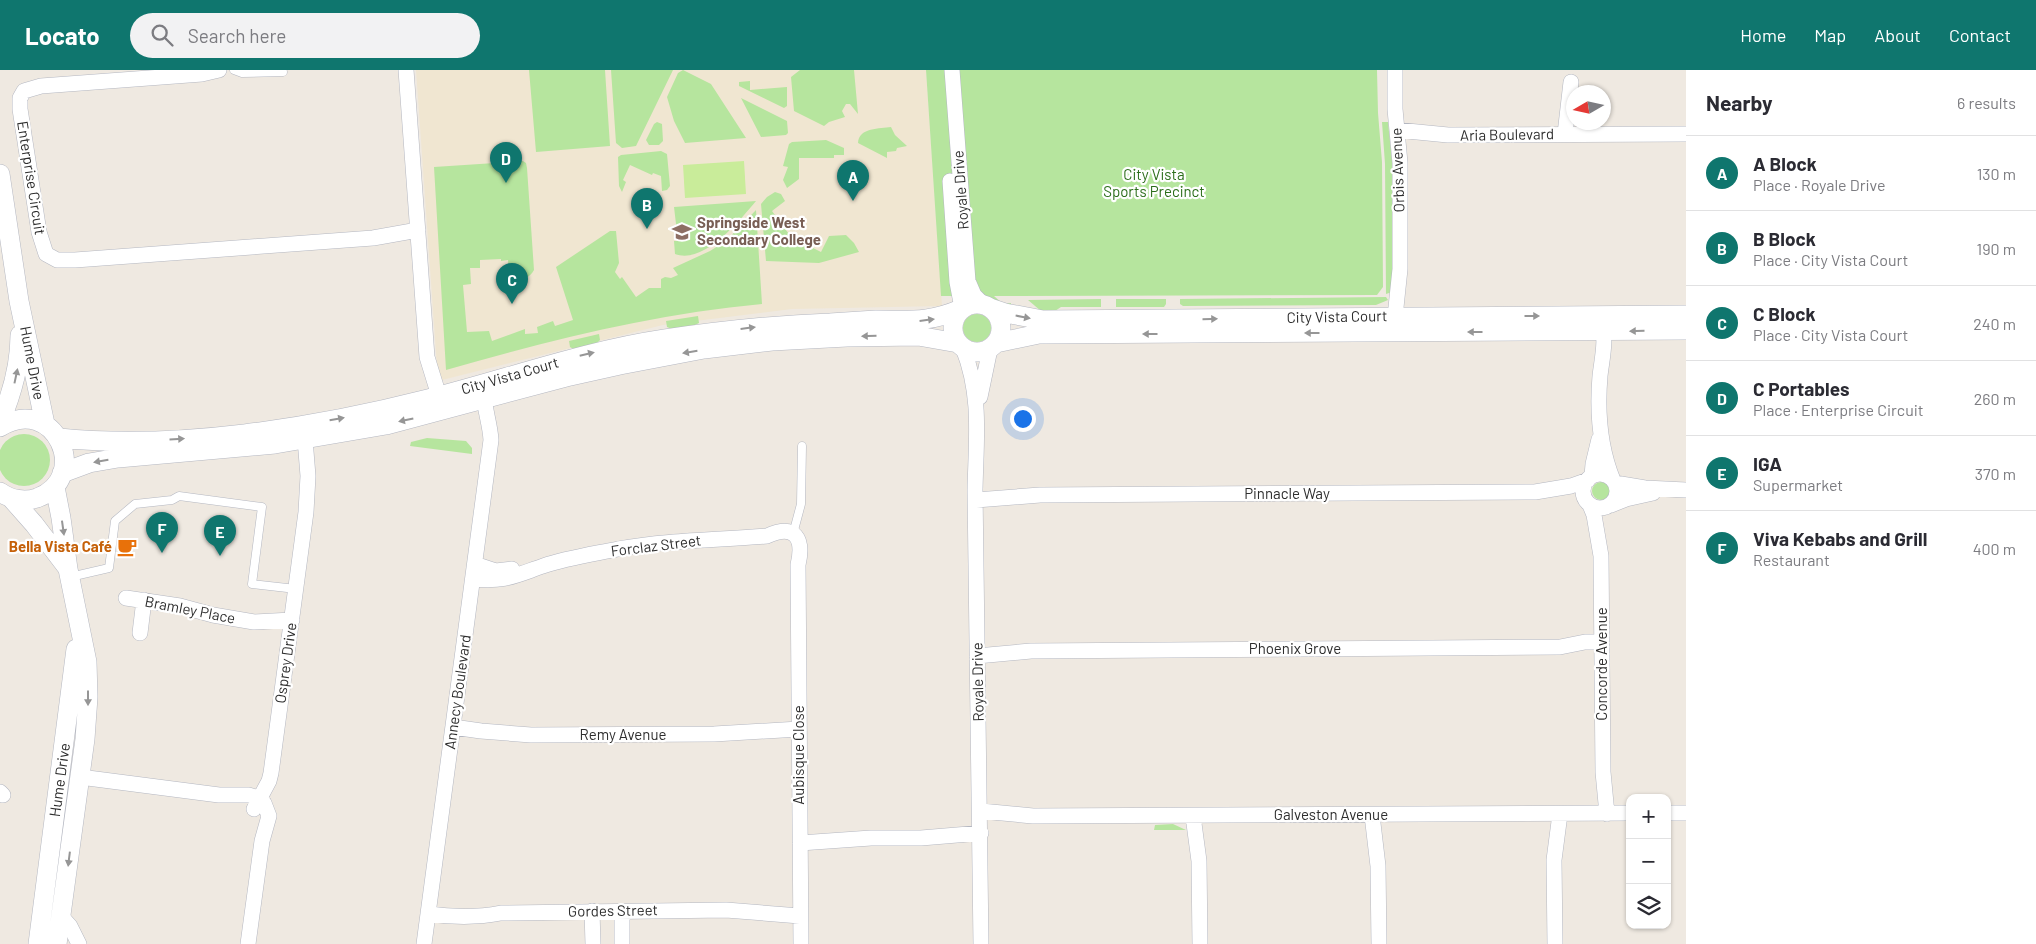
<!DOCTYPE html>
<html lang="en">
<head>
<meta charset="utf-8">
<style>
	body { margin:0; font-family:Barlow,sans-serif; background:#f2f2f3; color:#2b2b33 }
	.controls { position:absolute; right:15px; bottom:15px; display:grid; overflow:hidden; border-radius:10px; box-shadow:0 1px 4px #0004 }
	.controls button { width:45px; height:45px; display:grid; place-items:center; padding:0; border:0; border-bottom:1px solid #e1e1e2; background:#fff; color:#2b2b33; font:25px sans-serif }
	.compass { position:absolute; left:1566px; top:15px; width:45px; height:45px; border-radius:50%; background:#fff; box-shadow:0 1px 4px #0004; rotate:261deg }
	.you { position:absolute; left:1022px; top:348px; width:18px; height:18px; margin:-12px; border:4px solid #fff; border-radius:50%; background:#1a73e8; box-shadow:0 0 0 8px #1a73e833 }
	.badge { display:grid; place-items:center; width:32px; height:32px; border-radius:50%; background:#0f766e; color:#fff; font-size:16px; font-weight:700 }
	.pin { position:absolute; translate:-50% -41px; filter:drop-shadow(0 1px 2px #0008) }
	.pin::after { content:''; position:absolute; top:26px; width:18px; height:15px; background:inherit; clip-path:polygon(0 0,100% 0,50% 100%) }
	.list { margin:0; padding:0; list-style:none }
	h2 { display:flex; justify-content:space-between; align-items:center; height:65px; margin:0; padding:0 20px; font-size:21px }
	h2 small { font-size:16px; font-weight:400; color:#7c7c81 }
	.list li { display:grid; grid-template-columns:32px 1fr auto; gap:15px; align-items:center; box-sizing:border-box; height:75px; padding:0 20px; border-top:1px solid #e1e1e2 }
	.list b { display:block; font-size:19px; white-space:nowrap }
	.list p { margin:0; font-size:16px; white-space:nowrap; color:#7c7c81 }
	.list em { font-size:16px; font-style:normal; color:#7c7c81 }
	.icon { flex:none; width:28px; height:28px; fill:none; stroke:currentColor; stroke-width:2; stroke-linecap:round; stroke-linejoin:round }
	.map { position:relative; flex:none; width:1686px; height:874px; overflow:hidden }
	header { display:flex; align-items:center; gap:30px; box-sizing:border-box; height:70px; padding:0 25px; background:#0f766e; color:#fff }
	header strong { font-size:24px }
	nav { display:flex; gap:28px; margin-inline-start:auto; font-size:18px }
	.search { width:350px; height:45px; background:#f2f2f3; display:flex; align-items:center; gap:12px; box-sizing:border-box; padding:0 18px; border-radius:28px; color:#7c7c81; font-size:19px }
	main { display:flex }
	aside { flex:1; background:#fff }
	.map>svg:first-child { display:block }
</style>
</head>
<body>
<header>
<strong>Locato</strong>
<div class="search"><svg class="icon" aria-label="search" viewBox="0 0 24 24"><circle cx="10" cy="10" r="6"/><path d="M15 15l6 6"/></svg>Search here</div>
<nav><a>Home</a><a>Map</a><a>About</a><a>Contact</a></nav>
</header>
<main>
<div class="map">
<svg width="1686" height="874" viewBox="0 0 1686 874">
	<rect width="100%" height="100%" fill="#efe9e1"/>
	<path fill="#f0e6d1" d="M416,0H926L942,236L792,239L663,255L438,311Z"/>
	<path fill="#b6e59e" d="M529,0H605L610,76L536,82Z
		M611,0H673L636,76L622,78L616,73Z
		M683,0L711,14L746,68L685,73L674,51L667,27L678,3Z
		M800,0H854L858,44L850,34H846L842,41L845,47L829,52L824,56L794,41L791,7Z
		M926,0H1377L1378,43L1382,92L1383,217L1377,225L994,226L1003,234L1011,233V238L994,232L984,226H941Z
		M750,11V20L787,17V36L784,38L739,16V12Z
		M741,28L787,51L788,63L786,65L761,67Z
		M657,52L662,54L663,71L659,75H649L646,70L654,54Z
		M1382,52H1388L1392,91L1393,217L1392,222L1386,224L1385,94Z
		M891,57L895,65L907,76L897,78L896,81L887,82V88L858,73C859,57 880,59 891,57Z
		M826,70L844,78V85H834V88H799V109L787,118L783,110L788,97L783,96L789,74L792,72Z
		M661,81L667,84L670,116L667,120L662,121L661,106L653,103L652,105L630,95L623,110L626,112L622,122L619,116L618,87L621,85Z
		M523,91L526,93L527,98L534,200C530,208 521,211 513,212L512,203H509L508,190L501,191V189L480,190V198H470L471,214L463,215L467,262L489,261L492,271L525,259V264L538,263L537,257L553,251L555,256L573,250L556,197L610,161H616L619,193L615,202L620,209L622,207L636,227L649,218H661V209L665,207L671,208L678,205L673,198L710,181L726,171L756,140L762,234C654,244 550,270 446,300L434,97Z
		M775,122L781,124L785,131L772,141L791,167L805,166V174L821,182L829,166L846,165L854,173L859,182L819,193L766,191L761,134L767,127Z
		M756,131C740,150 704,195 675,184L674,171H678L674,137Z
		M1386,227L1388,230L1376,235L1183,236L1180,234V229Z
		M1101,229V237H1061L1055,241H1041L1028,230Z
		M1116,229H1166V234L1164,237H1116Z
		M963 258a14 14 0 1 1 28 0a14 14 0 1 1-28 0Z
		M698,246L699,253C685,259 684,265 667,257L666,251Z
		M599,264L600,270L593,277L577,281L570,277L569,271Z
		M-2 390a26 26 0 1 1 52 0a26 26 0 1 1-52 0Z
		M427,368L466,371L472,378V384L410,376L411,372Z
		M1592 421a9 9 0 1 1 18 0a9 9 0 1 1-18 0Z
		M1173,754L1186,760H1154L1155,755Z"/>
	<path fill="#c9ec9a" d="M744,91L746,124L685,128L683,95Z"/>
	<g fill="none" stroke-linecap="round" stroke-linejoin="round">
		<defs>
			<path id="service" d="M234,0L242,3L283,2
				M793,464L801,434L802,376
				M70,507L109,498L115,451L135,434L172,430L179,426L262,437L252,514L296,519"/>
			<path id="minor" d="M219,0L202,4L41,16L24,21L20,28V39L39,162L46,184L57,190H75L373,168L418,160
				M406,0L427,287L439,326
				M952,0L968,211L974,225L983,234
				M1395,0V39L1400,93V199L1395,247
				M1397,60L1448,65L1686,64
				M1565,64L1571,12
				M950,111L957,212L962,238
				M1601,252C1607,269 1602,288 1600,306C1597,341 1600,378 1613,410
				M963,278C982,326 976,370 975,420L981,874
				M980,327L990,279
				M1583 421a17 17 0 1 1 34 0a17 17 0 1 1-34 0Z
				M1592,406L1593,394L1599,369
				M1615,413L1645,418L1686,420
				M976,430L1040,425L1535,422L1571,416L1588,410
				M1590,435L1594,445L1601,486L1603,702L1607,744
				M1611,435L1626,429L1653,423
				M475,494L496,501L512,499
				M473,509C505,512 514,506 543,496C567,488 594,484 618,479C667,470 718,470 767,466C796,453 804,469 798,495L801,874
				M126,528L180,536L213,545L254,552L292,550
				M140,563L144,530
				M977,586L1031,581L1560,577L1585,572H1602
				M453,657L481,661L531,665L714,664L799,659
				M80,707L219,725H249L258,728L264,733L269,746L262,771L248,874
				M0,722L3,725
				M254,739L269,711L271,703L306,442L308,406L305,369L306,360
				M981,741L1033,746L1630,743
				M1667,743H1686
				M1372,745L1378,796L1379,874
				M1193,746L1199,791L1200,874
				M800,773L871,768H921L981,763
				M592,841L593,874
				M622,841V874
				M428,844C452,847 476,848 501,843L726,840L800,846
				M61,846L70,856L79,874
				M424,874L491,370C490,352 483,336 484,319
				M1555,874L1554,790L1560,744"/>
			<path id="tertiary" d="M0,104L19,231L45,354
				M953 258a24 24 0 1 1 48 0a24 24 0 1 1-48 0Z
				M990,238L1005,243L1043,250L1686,245
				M996,273L1039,264L1686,260
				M0,352C12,324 20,296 20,265
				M0,357C54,323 93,407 37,428C25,432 11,430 0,422
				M59,368C176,380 314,358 428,329C507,309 584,281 665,269C719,261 774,255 830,253C845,252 860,251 876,250C910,250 928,253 961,239
				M62,403L89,393L118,388L275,374L386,355L566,307L620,295L704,279L772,271L847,267L918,266L958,273
				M55,417L61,448L68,499L87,592L88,627L85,669L57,874
				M11,428L34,454L66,496
				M38,874L76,579"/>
		</defs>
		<use href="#service" stroke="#b4b7c1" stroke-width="9"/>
		<use href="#minor" stroke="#b4b7c1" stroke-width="16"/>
		<use href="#tertiary" stroke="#b4b7c1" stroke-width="20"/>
		<use href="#service" stroke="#fff" stroke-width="8"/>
		<use href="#minor" stroke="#fff" stroke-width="15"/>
		<use href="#tertiary" stroke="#fff" stroke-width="19"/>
	</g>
	<defs><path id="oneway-solid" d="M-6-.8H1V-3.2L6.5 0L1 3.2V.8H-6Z" transform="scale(1.25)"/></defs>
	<g fill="#969696">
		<use href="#oneway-solid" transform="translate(1532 246)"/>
		<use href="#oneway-solid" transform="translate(1023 247) rotate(11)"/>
		<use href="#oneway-solid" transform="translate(1210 249) rotate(-1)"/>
		<use href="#oneway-solid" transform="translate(927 250) rotate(-7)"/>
		<use href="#oneway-solid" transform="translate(748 258) rotate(-7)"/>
		<use href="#oneway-solid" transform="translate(1637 261) rotate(179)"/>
		<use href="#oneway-solid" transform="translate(1475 262) rotate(180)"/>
		<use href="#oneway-solid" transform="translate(1312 263) rotate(180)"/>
		<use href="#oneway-solid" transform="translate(1150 264) rotate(180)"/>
		<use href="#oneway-solid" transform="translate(869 266) rotate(179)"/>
		<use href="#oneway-solid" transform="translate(690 282) rotate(171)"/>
		<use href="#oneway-solid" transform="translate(587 284) rotate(-13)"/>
		<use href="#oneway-solid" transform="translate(16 306) rotate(-78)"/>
		<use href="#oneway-solid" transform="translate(337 349) rotate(-10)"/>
		<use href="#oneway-solid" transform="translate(406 350) rotate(168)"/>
		<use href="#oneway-solid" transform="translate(177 369) rotate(-3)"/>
		<use href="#oneway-solid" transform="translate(101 391) rotate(170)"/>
		<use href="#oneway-solid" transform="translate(63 458) rotate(82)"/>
		<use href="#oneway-solid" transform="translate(88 628) rotate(90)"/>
		<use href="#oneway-solid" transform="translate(69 789) rotate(97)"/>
	</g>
	<defs>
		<symbol id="school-bare" viewBox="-9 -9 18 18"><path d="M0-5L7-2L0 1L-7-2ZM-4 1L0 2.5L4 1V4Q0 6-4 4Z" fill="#8d6e63" stroke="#fff" stroke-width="2.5" paint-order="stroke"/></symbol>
		<symbol id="cafe-bare" viewBox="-9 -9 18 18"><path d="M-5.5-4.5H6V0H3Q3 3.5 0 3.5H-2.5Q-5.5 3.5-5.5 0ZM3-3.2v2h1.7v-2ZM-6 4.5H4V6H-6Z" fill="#e8710a" stroke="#fff" stroke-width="2.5" paint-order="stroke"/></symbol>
	</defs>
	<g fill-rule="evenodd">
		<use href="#school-bare" x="668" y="148" width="28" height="28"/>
		<use href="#cafe-bare" x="113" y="463" width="28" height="28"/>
	</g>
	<g text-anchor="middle" stroke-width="4.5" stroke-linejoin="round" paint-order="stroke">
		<g font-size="15" fill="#2e2e2e" stroke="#fff">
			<text transform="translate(1507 65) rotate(-1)" y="5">Aria Boulevard</text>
			<text transform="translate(1398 100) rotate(-92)" y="5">Orbis Avenue</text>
			<text transform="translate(31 108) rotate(81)" y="5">Enterprise Circuit</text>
			<text transform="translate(961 120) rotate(-94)" y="5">Royale Drive</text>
			<text transform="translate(1337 247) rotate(-1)" y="5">City Vista Court</text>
			<text transform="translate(32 293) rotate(79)" y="5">Hume Drive</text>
			<text transform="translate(510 306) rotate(-16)" y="5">City Vista Court</text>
			<text x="1287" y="429">Pinnacle Way</text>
			<text transform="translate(656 476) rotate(-7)" y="5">Forclaz Street</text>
			<text transform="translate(190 540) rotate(11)" y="5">Bramley Place</text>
			<text x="1295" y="584">Phoenix Grove</text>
			<text transform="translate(286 593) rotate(-82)" y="5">Osprey Drive</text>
			<text transform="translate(1602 594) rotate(-90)" y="5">Concorde Avenue</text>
			<text transform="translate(978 612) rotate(-91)" y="5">Royale Drive</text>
			<text transform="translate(458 622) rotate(-82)" y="5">Annecy Boulevard</text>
			<text x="623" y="670">Remy Avenue</text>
			<text transform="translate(799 685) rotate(-90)" y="5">Aubisque Close</text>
			<text transform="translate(60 710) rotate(-82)" y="5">Hume Drive</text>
			<text x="1331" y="750">Galveston Avenue</text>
			<text transform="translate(613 841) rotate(-1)" y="5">Gordes Street</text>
		</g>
		<g font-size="15" fill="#2c6e1b" stroke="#fff">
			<text x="1154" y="110">City Vista<tspan x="1154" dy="17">Sports Precinct</tspan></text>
		</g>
		<g font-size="15" font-weight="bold" fill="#785e54" stroke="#fff" text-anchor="start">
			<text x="697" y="158">Springside West<tspan x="697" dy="17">Secondary College</tspan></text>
		</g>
		<g font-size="15" font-weight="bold" fill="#c56008" stroke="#fff" text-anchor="end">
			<text x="112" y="482">Bella Vista Café</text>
		</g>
	</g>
</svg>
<div class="controls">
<button>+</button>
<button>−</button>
<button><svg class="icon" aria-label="layers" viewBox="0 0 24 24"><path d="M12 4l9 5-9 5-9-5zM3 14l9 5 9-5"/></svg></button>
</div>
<svg class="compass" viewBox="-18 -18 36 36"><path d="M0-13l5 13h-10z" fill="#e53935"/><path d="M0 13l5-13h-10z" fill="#7c7c81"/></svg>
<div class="you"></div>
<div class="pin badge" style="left:853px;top:131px">A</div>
<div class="pin badge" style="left:647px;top:159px">B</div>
<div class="pin badge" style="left:512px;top:234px">C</div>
<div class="pin badge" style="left:506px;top:113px">D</div>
<div class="pin badge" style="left:220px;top:486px">E</div>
<div class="pin badge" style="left:162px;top:483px">F</div>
</div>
<aside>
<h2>Nearby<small>6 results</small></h2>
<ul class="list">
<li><span class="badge">A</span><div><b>A Block</b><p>Place · Royale Drive</p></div><em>130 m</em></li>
<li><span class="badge">B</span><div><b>B Block</b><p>Place · City Vista Court</p></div><em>190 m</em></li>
<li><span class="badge">C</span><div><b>C Block</b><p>Place · City Vista Court</p></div><em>240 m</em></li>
<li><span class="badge">D</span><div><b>C Portables</b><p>Place · Enterprise Circuit</p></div><em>260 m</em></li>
<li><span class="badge">E</span><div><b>IGA</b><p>Supermarket</p></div><em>370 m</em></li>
<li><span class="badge">F</span><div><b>Viva Kebabs and Grill</b><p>Restaurant</p></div><em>400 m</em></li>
</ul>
</aside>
</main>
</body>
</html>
